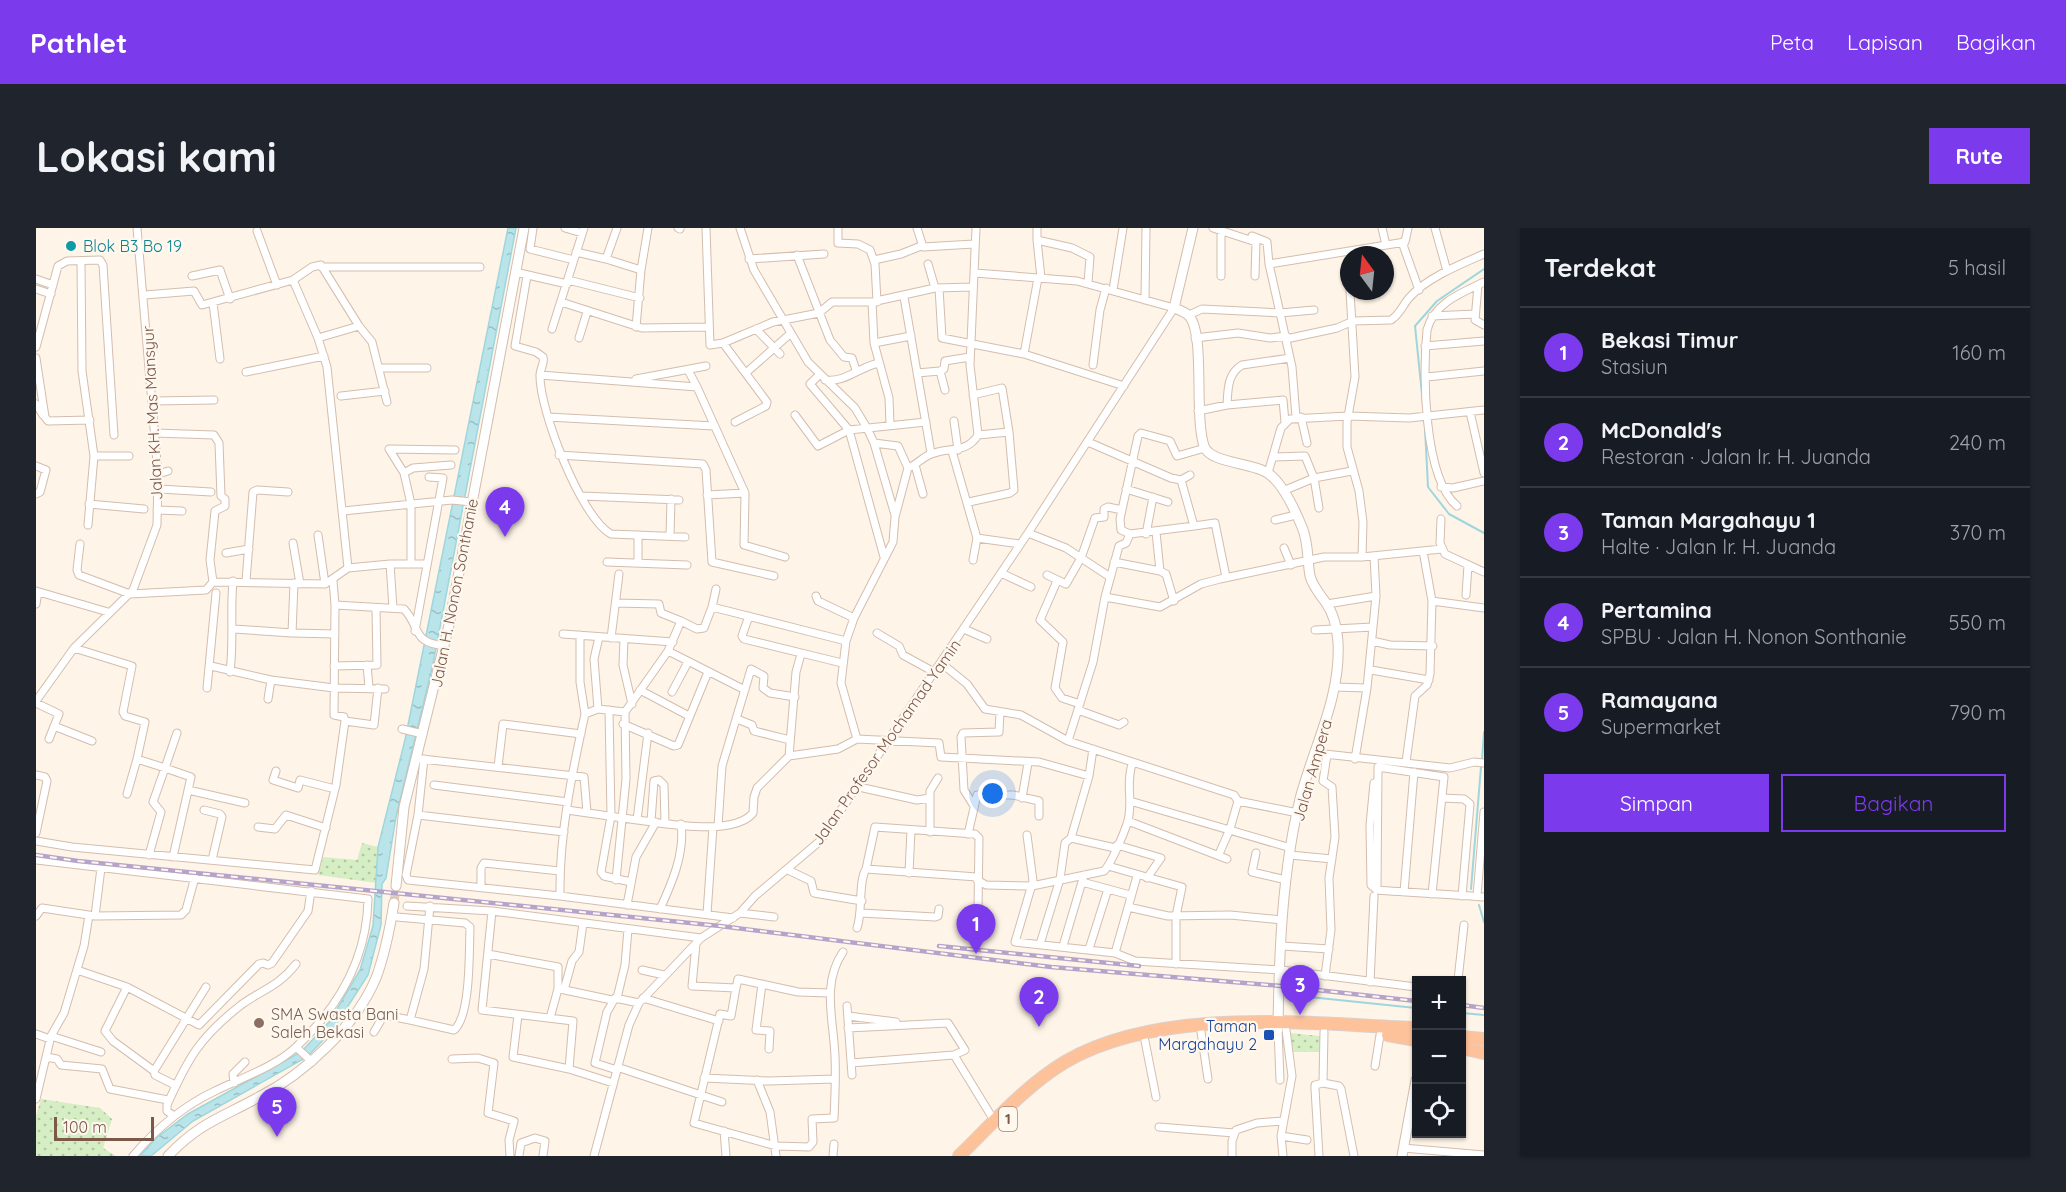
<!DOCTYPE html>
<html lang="id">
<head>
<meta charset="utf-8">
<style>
	body { margin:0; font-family:Quicksand,sans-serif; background:#20242c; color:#f1f3f6 }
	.controls { position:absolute; right:18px; bottom:18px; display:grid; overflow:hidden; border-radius:0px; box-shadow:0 2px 4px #0004 }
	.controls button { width:54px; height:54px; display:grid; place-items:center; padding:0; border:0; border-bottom:2px solid #363941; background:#171b24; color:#f1f3f6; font:30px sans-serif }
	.compass { position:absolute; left:1304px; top:18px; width:54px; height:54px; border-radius:50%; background:#171b24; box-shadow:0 2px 4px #0004; rotate:345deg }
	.scale { position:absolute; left:18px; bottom:15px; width:100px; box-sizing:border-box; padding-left:6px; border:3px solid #7b5848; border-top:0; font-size:16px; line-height:21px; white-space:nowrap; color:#7b5848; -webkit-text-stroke:4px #fff8ef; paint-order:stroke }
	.you { position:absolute; left:957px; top:566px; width:21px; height:21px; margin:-15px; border:4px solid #fff; border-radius:50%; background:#1a73e8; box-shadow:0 0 0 9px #1a73e833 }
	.badge { display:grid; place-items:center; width:39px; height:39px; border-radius:50%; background:#7c3aed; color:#fff; font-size:20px; font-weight:700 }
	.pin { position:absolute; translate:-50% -50px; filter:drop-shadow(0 2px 3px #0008) }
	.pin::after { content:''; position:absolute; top:32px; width:21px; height:18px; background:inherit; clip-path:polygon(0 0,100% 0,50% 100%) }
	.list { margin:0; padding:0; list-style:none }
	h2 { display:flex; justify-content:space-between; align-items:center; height:78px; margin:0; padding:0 24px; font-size:26px }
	h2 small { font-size:20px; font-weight:400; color:#9ea1a6 }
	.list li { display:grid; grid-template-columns:39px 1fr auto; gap:18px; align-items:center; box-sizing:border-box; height:90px; padding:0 24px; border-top:2px solid #363941 }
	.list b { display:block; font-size:22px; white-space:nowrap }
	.list p { margin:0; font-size:20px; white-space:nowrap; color:#9ea1a6 }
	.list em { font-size:20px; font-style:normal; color:#9ea1a6 }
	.actions { display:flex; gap:12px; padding:18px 24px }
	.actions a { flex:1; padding:14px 0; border:2px solid #7c3aed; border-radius:0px; text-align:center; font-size:21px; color:#7c3aed }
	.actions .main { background:#7c3aed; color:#fff }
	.icon { flex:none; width:33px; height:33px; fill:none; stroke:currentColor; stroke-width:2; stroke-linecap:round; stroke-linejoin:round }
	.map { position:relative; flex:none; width:1448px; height:928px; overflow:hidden; border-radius:0px }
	header { display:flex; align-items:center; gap:36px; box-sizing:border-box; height:84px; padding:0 30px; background:#7c3aed; color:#fff }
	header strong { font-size:28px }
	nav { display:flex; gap:33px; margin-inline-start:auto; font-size:21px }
	.intro { display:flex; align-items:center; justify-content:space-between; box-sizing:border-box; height:144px; padding:0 36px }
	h1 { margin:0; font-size:42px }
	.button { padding:15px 27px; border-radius:0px; background:#7c3aed; color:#fff; font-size:21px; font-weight:700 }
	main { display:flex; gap:36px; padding:0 36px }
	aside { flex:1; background:#171b24; border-radius:0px; box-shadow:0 2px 4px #0004 }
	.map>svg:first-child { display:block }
</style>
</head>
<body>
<header>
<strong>Pathlet</strong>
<nav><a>Peta</a><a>Lapisan</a><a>Bagikan</a></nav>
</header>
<div class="intro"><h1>Lokasi kami</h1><a class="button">Rute</a></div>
<main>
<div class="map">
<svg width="1448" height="928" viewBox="0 0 1448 928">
	<defs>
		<pattern id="grass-dots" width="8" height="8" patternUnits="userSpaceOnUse" patternTransform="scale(1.5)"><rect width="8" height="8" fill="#d6eec3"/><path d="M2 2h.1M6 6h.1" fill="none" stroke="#b3c4a0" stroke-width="1.8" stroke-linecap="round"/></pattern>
		<pattern id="water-ripples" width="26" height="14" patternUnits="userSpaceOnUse" patternTransform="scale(1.5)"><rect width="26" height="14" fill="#b9e5ea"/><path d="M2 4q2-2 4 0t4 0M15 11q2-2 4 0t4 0" fill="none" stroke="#9bbcc0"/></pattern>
	</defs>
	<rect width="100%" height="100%" fill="#fef4e7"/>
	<path fill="url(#grass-dots)" d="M326,615L342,619L341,655L282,647L287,629L321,632Z
		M1254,805L1284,808V824H1255Z
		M5,871L64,880L76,891L67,920L80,928H0V888Z"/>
	<path fill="url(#water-ripples)" stroke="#9ed6dd" stroke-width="1.5" d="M472,0H480L397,436L360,589L350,650L346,656L345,697L332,747L296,803L271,829L157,893L115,928H104L120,910L152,886L265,824L294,793L324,742L337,698L342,619L369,512Z"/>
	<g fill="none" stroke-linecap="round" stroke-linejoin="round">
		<path stroke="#9ed6dd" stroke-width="2" d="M1387,176L1379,98L1401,73L1448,41
			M1389,201L1392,259L1413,286L1448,305
			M1446,532L1448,504
			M1435,661L1445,539
			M1443,677L1448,694
			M1254,767L1380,780
			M1426,785L1448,787"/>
		<path stroke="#ddcdbf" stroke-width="9" stroke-dasharray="9 4.5" stroke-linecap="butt" d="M358,675L360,658"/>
		<defs>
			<path id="minor" d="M497,0L494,21L538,32
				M529,0L546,5
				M581,0L570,31L605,42L600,99
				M642,0L644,1
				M670,0L674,117L687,115L737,94L783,85L796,74H836L899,60L937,59
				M704,0L718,42L772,134L819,180L831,200L838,215L859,287
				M802,0V15L822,16L834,22L839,36L841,74
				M881,0L887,19L938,16
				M1001,0V12L1036,20L1054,29L1052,55
				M1177,0L1220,14L1219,48
				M1346,0L1350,17
				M1399,0L1411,43
				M1185,2V48
				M221,3L241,57
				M1216,8L1231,14L1233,36
				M1001,12L1005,50
				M1366,14L1383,62
				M540,24L570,31
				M761,27L794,112L808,129L816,130L820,142
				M713,31L788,26
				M838,32L865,26L885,18
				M45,34L46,143L58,228L52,297
				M892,36L899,60
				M286,39H444
				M605,42L612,0
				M479,44L531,56
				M156,48L184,42L194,71
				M491,48L479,118L500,124L507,129C509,136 504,140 504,147C503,181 545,290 575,306L649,309
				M0,51L17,57
				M257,52L282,110L291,139L312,340
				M532,52L604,70
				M1442,57L1439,92L1448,97
				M903,60L906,110L988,126L1088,158
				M0,61L15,66
				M1077,62L1087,0
				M1314,63L1319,149L1311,194V219L1323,263L1327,294L1326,329
				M109,67L158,63L166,77L257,52L276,39L285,37L323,98L336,114L351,174
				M868,69L895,225
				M1109,72L1110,0
				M525,74L606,100L673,99
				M836,74L838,115L853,170L854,196
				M177,75L184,131
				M1278,82L1244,85L1233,36L1369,14L1372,0
				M1153,87L1166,81L1244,85L1256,139L1260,189
				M1396,88L1439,86
				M516,101L548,0
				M720,101L744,126
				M282,110L323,98
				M543,110L551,84
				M1159,110L1202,105L1234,110L1250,108
				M1250,111L1301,100L1317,93L1355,92C1365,85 1366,78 1373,70C1390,50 1425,36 1448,26
				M687,115L731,174L730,178L699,194
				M838,115L875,108
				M1389,118L1448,113
				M0,119L22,38L31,33L64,32L67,37L78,207
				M988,126L1002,50
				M0,130L9,189L12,193L54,192
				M1057,137L1064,82L1070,60
				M344,140H391
				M652,142L661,159
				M904,143L908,141L909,133L934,129
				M210,144L288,128
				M711,144L755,105
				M881,145L904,143L909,162
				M504,147L661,159L709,265L708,317L749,329
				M783,147L774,156L813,202L848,329
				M1391,149L1448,143
				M600,151L670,138
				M789,152C809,155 823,139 843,135
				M937,167L966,160L973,204
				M305,168L349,163
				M117,173L178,172
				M0,176L7,187
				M1191,177C1192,162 1191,146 1206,137L1254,130
				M1162,183L1191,177L1247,172L1249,194
				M1434,184L1448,245
				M759,187L782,218L813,202L890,194
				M512,189L678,198
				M1265,189L1271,215
				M918,193L922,222
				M119,205L178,207L183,215L185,268L189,271V278L179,283L174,332L177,354
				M1052,214L1135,250L1145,252L1154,247
				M838,215L862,218L872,240
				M916,223L941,310L937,332
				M523,227L667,236L670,242L676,334L738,348
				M58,228H93
				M1238,229L1269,228L1278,250L1316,243
				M879,237L887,266
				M0,238L10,242L4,264L0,266
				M368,245L377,240L415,237
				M1232,245L1245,200L1254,191L1313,188L1373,190L1448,182
				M122,246L132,243
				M1405,259L1417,260L1448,253
				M123,261L175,264
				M1090,261L1132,274
				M1247,263L1278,250L1283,280
				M671,267L709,265
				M546,268L643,272
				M933,274L974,265L978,262L973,204L942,207
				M53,276L108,281
				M1421,278C1387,249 1387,145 1391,102C1398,75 1425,65 1448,54
				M121,282L146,283
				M307,283L416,272L436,274
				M1405,291L1404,315L1409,326L1448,344
				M1239,292L1260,287
				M1158,298L1179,295L1190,349
				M1120,304L1124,343L1130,346L1138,373
				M992,305L1030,320L1074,349
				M1094,306L1158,298L1145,252
				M1110,306L1117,269
				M282,307L289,356
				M602,307V335
				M634,308L635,271
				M941,310L984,316
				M257,315L264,356
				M44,316L41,342L43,347L94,366L170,362L177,354L289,356L312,340L354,336H391
				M1248,320L1255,337
				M190,325L213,321
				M571,334L651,337
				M1078,334L1124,343
				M375,335V276L368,245L353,221L419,222
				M354,336L357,380
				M965,345L995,359
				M1011,347L1030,356L1045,330L1059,290L1068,289V281L1072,279L1086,282
				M210,353L217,264L221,262L252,264
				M1021,353L1004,392L1027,414L1019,460L1026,470L1044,476
				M0,363L72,384
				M1430,367L1432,337
				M780,368L782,373L818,390
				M1069,369L1124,379L1165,356L1184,351L1288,329H1326L1406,321
				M1396,373L1448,380
				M580,375L623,376L625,385L645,393
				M0,376L2,364
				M1291,376L1340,368
				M299,377L368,381C386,401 375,414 409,418
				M676,379L680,361
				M713,388L706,408L708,411L806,435
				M198,401L256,405L258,355
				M928,401L951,411
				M1279,402L1337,399
				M379,403L407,250L393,249
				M256,405L299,406
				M841,405L863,418L867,427L898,444
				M527,406L637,414
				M544,407V454L549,486
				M563,409L558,431L562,481L589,484L632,423L645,393L661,401L668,400L676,379L810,413
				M575,410L583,346
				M588,411L587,437L596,476
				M1336,413L1354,417L1397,418
				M38,420L96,438L87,484L89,488L109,494L101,531
				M632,423L709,462
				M905,435L931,456L949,481L985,487L1032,513L1198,567L1202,573L1262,585
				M331,437L333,459
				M175,438L235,452L232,471
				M298,438L341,437L340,380
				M1335,442L1393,452
				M194,444C198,413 194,384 197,353
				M235,452L298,460L349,461
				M1299,459L1331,460L1340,368L1338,328
				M171,460L180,365
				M604,462L653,488
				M636,464L652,434
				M0,473L38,420L97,362L121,297L122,246L101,0
				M0,475L23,486L13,511
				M573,482L575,588L565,644L568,648L595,654
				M1042,482L1083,497L1088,494
				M701,491L716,497L718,503L754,512
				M309,493L338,497L342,460
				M587,496L638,518L642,517L672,444
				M18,498L56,513
				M366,501L387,506
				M612,505L601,592C629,595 697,609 717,585L718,569L721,560L753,528L802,521L821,511L903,515L905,529L1003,534L1053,548
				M821,511L805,455L810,413L818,390L857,314L859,289L872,240C880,237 886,230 893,227C910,218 930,227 942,207L934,137L940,0
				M1032,513L1057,434L1069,369L1083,318L1090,315L1094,306L1085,302L1084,291L1102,208L1105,205L1134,213L1141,228L1169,220
				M1289,526L1414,540L1438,534L1448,535
				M753,528L760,444L765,426
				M386,531L548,549L551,584
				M388,531L382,587L370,647L372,652L524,668L697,690
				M1319,531L1331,460
				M1370,534L1379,468L1391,457L1394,446L1396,373L1387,323
				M462,539L467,496L545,506
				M240,543L237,552L262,560L264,552L299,561
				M0,547L9,549L11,553L0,605
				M1338,555L1334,597L1335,657L1341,662
				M398,557L532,574
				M823,559L881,572L894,570
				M152,562L209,575
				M91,566L101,531L129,540L141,505
				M986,570L992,535
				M1406,570L1428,571L1434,576L1426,668
				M1094,573L1255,620
				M938,578L928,562L925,509L927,505L963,504L964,484
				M168,582L184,586L186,589L176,632
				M531,582L601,592
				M382,587L528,604
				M615,593L618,553L623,552L628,557L629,595
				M1092,593L1191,631
				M682,598L686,538L715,441L728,448L727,460L734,465L759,469
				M222,599L239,601L250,587L290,600
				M894,604V563L902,550
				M932,606L941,567H977L1003,573V588
				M991,607L997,653L979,714L1079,725L1099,733L1245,742L1380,759
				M1035,610L1079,620
				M0,613L36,619L279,642L300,557L309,493L308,489L298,487L299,377L297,353
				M1081,617L1125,630L1111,650
				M1220,625L1216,644L1250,652
				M1183,626L1194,601L1202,573
				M113,627L125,584L117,574L129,540L155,549L137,629
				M1254,627L1296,631
				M0,632L332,671C331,730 303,779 260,819C239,839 205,850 179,863C147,878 120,901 97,928
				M1072,638L1146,659L1140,688V736
				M830,641L839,599L939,606L943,610L942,682
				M752,642L775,653L778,665L826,673
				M873,645L875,602
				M580,652L590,551L589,484
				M941,652L950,657L996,658L1068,643C1075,636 1092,598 1093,587C1096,568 1090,557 1096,536
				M1046,654L1094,667
				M445,659V640L448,635L524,643
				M1368,664L1378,544
				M1396,666L1408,549L1342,539L1341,662C1377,665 1413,666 1448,669
				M524,668C523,607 536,545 549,486L562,481
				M1441,668L1448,584
				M591,677L600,629L620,594
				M371,678L456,683L665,710
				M1092,679L1132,688L1194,687L1246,692
				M624,681C636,655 649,625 645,596
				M456,683L446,782L537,793L533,841L577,855
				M704,685L738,689
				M825,685L899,689L902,688L903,681
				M671,686L677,599
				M0,688L6,680L59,688L145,687L150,682L159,649
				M59,688L65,640
				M361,689L429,695L434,699C433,722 435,788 418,802L374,792
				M821,700C827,684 822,653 830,641L941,649
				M660,716L656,758L700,760L702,751L762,764L794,765
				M1004,716L1024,651L1029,615L1035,610L1053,548L1057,521
				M1027,718L1048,647
				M1246,718L1293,721
				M1053,721L1072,661
				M1079,725L1101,648
				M452,726L522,739V761L514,790
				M41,742L91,759L163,797L223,736L227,735L232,737L236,735L272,683L275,663
				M606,742L628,747
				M1289,748L1295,702L1293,650L1299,609L1296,559L1287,553L1291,527
				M1422,752L1428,697
				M1334,754L1338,668
				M726,756L720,802L734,803L733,821
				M91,759L69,803L77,813L118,843L119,847L139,857
				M700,760L695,788L684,786L658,895L740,918L773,919L777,914L776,891L798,890C799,869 800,849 799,829C798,793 785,756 807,724
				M524,761L576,772
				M528,762L536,733L543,724L547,695
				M581,770L589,737L592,701
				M607,770L683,793
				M811,778L816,847
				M482,787L477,829L533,841
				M812,788L860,794
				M812,800L912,795L929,822L918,827
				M1242,801L1244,852
				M338,804L348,787L374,792L388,741L394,678
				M1165,804L1172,851
				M1288,804L1287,855L1303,858L1305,861L1318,928
				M0,806L14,811
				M15,808L65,824
				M1109,813L1120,869
				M260,819L276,834
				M10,829L21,831L25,837L66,841L74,861L132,872
				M416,831L442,830L458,835L452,885L478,893L473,912L474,928
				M815,835L918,827L959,894
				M1339,838L1344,807
				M581,839L686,874
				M581,842L559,835L571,784L579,770L603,775
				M118,843L170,759
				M668,850L733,853L799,851
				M721,852L734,884L740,928
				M198,855L197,846L209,834
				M0,871L15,808L28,785L48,718L53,687
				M138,888L131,883V877C152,830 164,809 205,777C227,761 242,759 260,736
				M1123,899L1198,905
				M688,903L690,928
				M1245,908L1271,912
				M1367,920L1448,927
				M483,928L485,915L499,910L509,913L507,928
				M558,928L593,797L603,775L665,710L704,685L719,668L784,613L992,305L1138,80L1041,53L939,45
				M797,928L798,916
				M1196,928V913L1200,902L1221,895L1247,893
				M1247,928L1245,908L1256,848L1250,802
				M1283,928L1279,861V857L1287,855"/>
			<path id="tertiary" d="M1157,0L1138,80C1144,82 1150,84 1154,89C1169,109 1158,187 1168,218C1174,236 1218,234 1233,246C1248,257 1259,282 1266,299C1273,315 1271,332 1274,348C1277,359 1284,366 1290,375C1298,386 1301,401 1302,414C1305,468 1279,516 1265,567C1246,642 1243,724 1242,801
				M360,658L368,579L413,397L488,0
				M132,928C163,895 185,890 223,869C268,846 320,798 340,750C349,726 354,700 358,675
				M1366,928L1380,852"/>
			<path id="trunk" d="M1352,807L1380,812
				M1426,809L1448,811
				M1426,820L1448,825
				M923,928C956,896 989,858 1029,834C1125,778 1273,796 1380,800"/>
		</defs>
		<use href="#minor" stroke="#d4bdae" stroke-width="9"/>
		<use href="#tertiary" stroke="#d4bdae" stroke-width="11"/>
		<use href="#trunk" stroke="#dad0cc" stroke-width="14"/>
		<use href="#minor" stroke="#fff" stroke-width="7"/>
		<use href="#tertiary" stroke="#fff" stroke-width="9"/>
		<use href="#trunk" stroke="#fec29b" stroke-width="12"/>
		<defs>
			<path id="rail" d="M0,627L42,633L684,698L1015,739L1245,758L1380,773
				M903,718L1103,738
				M1426,777L1448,780"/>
		</defs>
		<use href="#rail" stroke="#b6a3ca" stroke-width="4.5"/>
		<use href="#rail" stroke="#fff8ef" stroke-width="2" stroke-dasharray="7" stroke-linecap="butt"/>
	</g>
	<circle fill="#0f9aa8" stroke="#fff8ef" stroke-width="2" cx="35" cy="18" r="6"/>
	<circle fill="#8d6e63" stroke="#fff8ef" stroke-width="2" cx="223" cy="795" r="6"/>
	<rect fill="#1a4fb4" stroke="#fff8ef" stroke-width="2" x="1227" y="801" width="12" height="12" rx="3"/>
	<g text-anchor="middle" stroke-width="4.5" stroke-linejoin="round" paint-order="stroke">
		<rect fill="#fff8ef" stroke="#a3887a" stroke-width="1.5" x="963" y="879" width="18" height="24" rx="4.5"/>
		<g font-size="15" font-weight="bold" fill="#7b5848">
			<text x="972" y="896">1</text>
		</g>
		<g font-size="16" fill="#0d838f" stroke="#fff8ef" text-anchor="start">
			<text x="47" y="24">Blok B3 Bo 19</text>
		</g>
		<g font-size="16" fill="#7b5848" stroke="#fff8ef">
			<text transform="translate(116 185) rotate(-93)" y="6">Jalan KH. Mas Mansyur</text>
			<text transform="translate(418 365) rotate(-79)" y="6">Jalan H. Nonon Sonthanie</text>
			<text transform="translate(850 514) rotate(-55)" y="6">Jalan Profesor Mochamad Yamin</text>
			<text transform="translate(1276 542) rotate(-74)" y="6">Jalan Ampera</text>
		</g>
		<g font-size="16" fill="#785e54" stroke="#fff8ef" text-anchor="start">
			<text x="235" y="792">SMA Swasta Bani<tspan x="235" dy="18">Saleh Bekasi</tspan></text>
		</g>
		<g font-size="16" fill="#164399" stroke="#fff8ef" text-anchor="end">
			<text x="1221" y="804">Taman<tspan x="1221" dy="18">Margahayu 2</tspan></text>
		</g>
	</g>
</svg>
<div class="controls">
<button>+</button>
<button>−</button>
<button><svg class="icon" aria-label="locate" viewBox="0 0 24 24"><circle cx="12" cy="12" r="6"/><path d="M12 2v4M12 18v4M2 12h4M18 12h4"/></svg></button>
</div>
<svg class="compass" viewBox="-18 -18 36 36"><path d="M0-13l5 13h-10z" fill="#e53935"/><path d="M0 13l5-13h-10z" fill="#9ea1a6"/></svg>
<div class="scale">100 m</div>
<div class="you"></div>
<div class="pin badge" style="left:940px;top:726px">1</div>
<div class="pin badge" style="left:1003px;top:799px">2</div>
<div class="pin badge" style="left:1264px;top:787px">3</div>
<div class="pin badge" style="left:469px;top:309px">4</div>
<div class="pin badge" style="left:241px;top:909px">5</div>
</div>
<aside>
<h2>Terdekat<small>5 hasil</small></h2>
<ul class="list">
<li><span class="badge">1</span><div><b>Bekasi Timur</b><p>Stasiun</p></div><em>160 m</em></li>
<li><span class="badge">2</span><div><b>McDonald's</b><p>Restoran · Jalan Ir. H. Juanda</p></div><em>240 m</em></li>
<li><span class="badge">3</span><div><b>Taman Margahayu 1</b><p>Halte · Jalan Ir. H. Juanda</p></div><em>370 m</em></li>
<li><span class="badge">4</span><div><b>Pertamina</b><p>SPBU · Jalan H. Nonon Sonthanie</p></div><em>550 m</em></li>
<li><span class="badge">5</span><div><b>Ramayana</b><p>Supermarket</p></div><em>790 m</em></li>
</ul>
<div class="actions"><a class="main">Simpan</a><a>Bagikan</a></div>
</aside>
</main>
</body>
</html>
